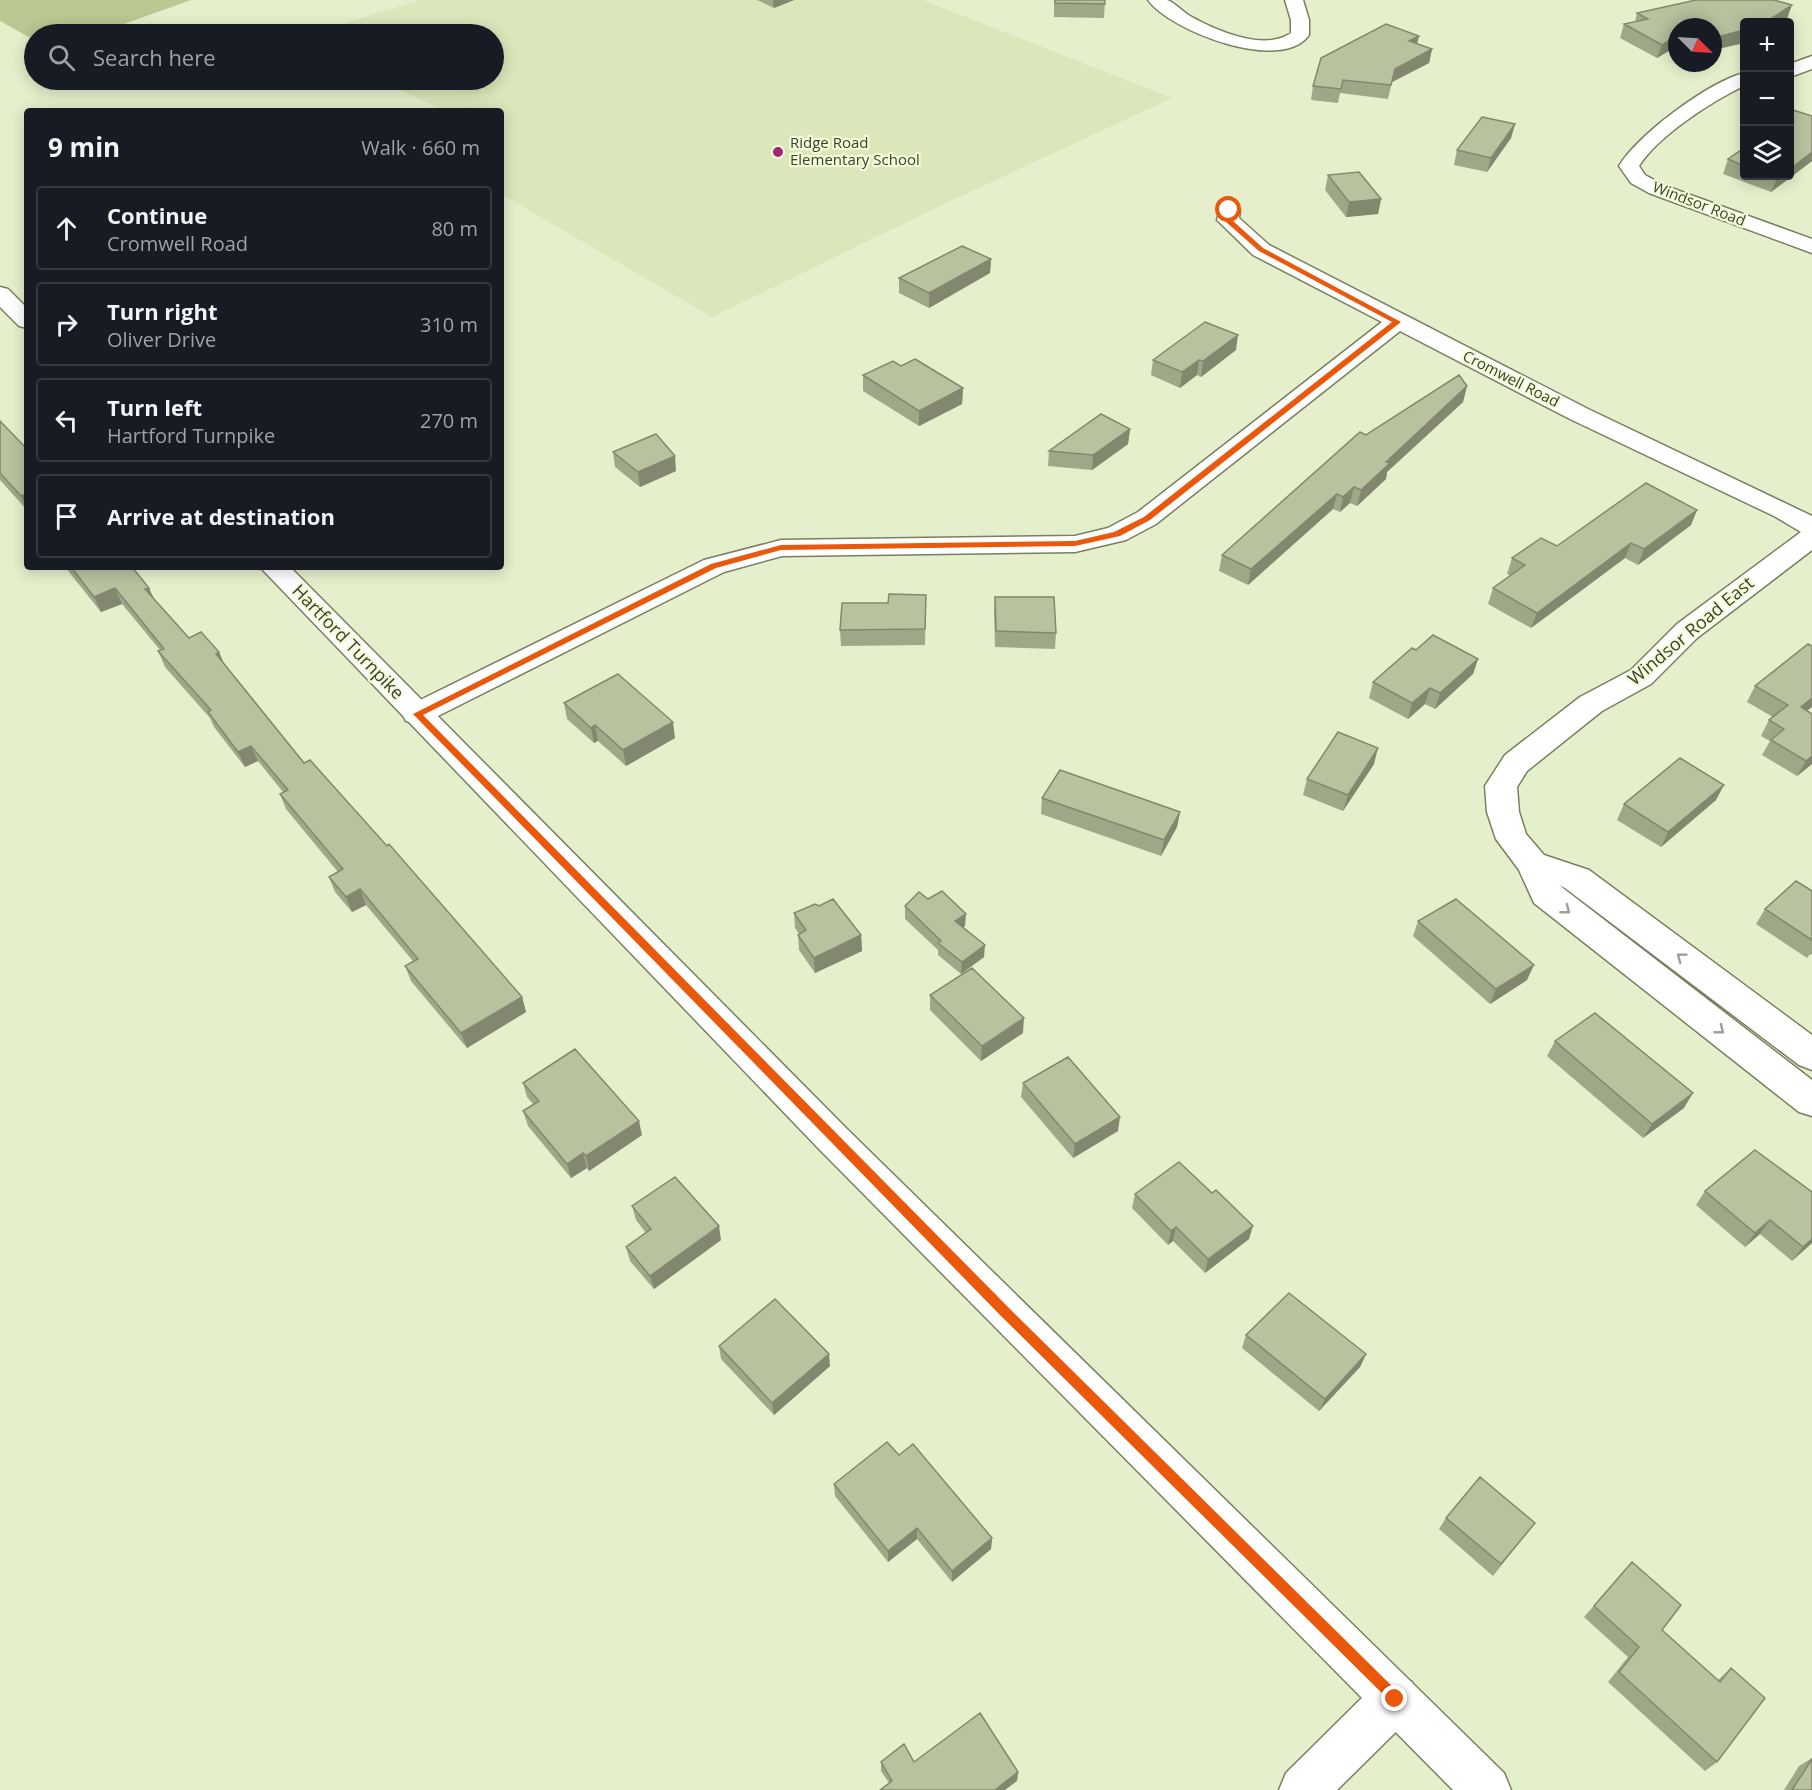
<!DOCTYPE html>
<html lang="en">
<head>
<meta charset="utf-8">
<style>
	body { margin:0; font-family:"Open Sans",sans-serif; background:#20242c; color:#f1f3f6 }
	.controls { position:absolute; right:18px; top:18px; display:grid; overflow:hidden; border-radius:6px; box-shadow:0 3px 15px #0003 }
	.controls button { width:54px; height:54px; display:grid; place-items:center; padding:0; border:0; border-bottom:2px solid #363941; background:#171b24; color:#f1f3f6; font:30px sans-serif }
	.compass { position:absolute; left:1668px; top:18px; width:54px; height:54px; border-radius:50%; background:#171b24; box-shadow:0 3px 15px #0003; rotate:114deg }
	.stop { position:absolute; width:18px; height:18px; margin:-14px; border:4px solid #ea580c; border-radius:50%; background:#fff }
	.stop.end { background:#ea580c; border-color:#fff; box-shadow:0 2px 6px #0008 }
	.list { margin:0; padding:0; list-style:none }
	h2 { display:flex; justify-content:space-between; align-items:center; height:78px; margin:0; padding:0 24px; font-size:26px }
	h2 small { font-size:20px; font-weight:400; color:#9ea1a6 }
	.list li { display:grid; grid-template-columns:39px 1fr auto; gap:18px; align-items:center; box-sizing:border-box; height:84px; margin:0 12px 12px; padding:0 12px; border:2px solid #363941; border-radius:6px }
	.list b { display:block; font-size:22px; white-space:nowrap }
	.list p { margin:0; font-size:20px; white-space:nowrap; color:#9ea1a6 }
	.list em { font-size:20px; font-style:normal; color:#9ea1a6 }
	.icon { flex:none; width:33px; height:33px; fill:none; stroke:currentColor; stroke-width:2; stroke-linecap:round; stroke-linejoin:round }
	.map { position:relative; flex:none; width:1812px; height:1790px; overflow:hidden }
	.search { position:absolute; background:#171b24; box-shadow:0 3px 15px #0003; left:24px; top:24px; width:480px; height:66px; display:flex; align-items:center; gap:15px; box-sizing:border-box; padding:0 21px; border-radius:33px; color:#9ea1a6; font-size:22px }
	.panel { position:absolute; background:#171b24; box-shadow:0 3px 15px #0003; left:24px; top:108px; width:480px; height:462px; border-radius:6px }
	.map>svg:first-child { display:block }
</style>
</head>
<body>
<div class="map">
<svg width="1812" height="1790" viewBox="0 0 1812 1790">
	<rect width="100%" height="100%" fill="#e6efcb"/>
	<path fill="#dbe6ba" d="M420,0H923L1172,98L940,206L712,317L501,194V111H426L436,107L379,80H494V34H312Z"/>
	<path fill="#bbc891" d="M0,0H191L96,34H34V40L0,21Z"/>
	<g fill="none" stroke-linecap="round" stroke-linejoin="round">
		<defs>
			<path id="minor" d="M1148,0C1153,0 1162,0 1167,0C1174,2 1183,12 1190,16C1215,30 1264,52 1291,33V20L1285,0H1303L1309,20V35C1282,74 1170,31 1148,0Z
				M1812,56V69L1790,77V64Z
				M1744,73V86C1712,101 1658,136 1639,166L1645,175L1663,185L1812,239V253L1649,193L1631,183L1619,166C1639,134 1707,83 1744,73Z
				M1229,204L1237,205L1240,210L1239,218L1269,245L1588,409L1812,516V550L1697,638L1651,684L1602,711L1527,771L1517,787L1519,812L1526,834L1544,855L1589,870L1812,1035V1070L1799,1065L1565,888L1559,885L1812,1080V1116L1799,1112L1534,903L1519,870L1496,839L1487,812L1485,786L1505,755L1580,697L1631,670L1677,624L1801,532L1774,516L1570,419L1400,331L1156,524L1126,540L1075,552L782,556L724,572L428,721L417,724L406,721L402,714L406,707L704,560L781,540L1075,536L1108,528L1138,512L1382,322L1253,255L1217,220L1221,205Z
				M1395,1676L1412,1682L1418,1699L1412,1716L1337,1790H1279L1286,1773L1378,1682Z"/>
			<path id="secondary" d="M0,287L8,289L27,308V328L19,326L0,307Z
				M260,567H290L846,1128L1504,1773L1511,1790H1453L820,1150Z"/>
		</defs>
		<use href="#minor" stroke="#78805f" stroke-width="3"/>
		<use href="#secondary" stroke="#78805f" stroke-width="3"/>
		<use href="#minor" fill="#fff" fill-rule="evenodd"/>
		<use href="#secondary" fill="#fff" fill-rule="evenodd"/>
	</g>
	<path fill="#9fa789" d="M757,0H794L774,8Z
		M1054,0H1105L1104,18L1054,17Z
		M1637,13L1787,19L1744,22V43L1713,50V27H1677V51L1672,49L1657,58L1620,38L1624,24L1635,22Z
		M1417,44L1432,49L1429,63L1392,82L1388,99L1340,93L1338,103L1311,100L1313,86Z
		M1812,116V161L1771,192L1723,174L1728,159L1744,148V176H1790Z
		M1515,124L1511,138L1487,172L1454,165L1457,150Z
		M1328,175L1381,199L1378,214L1346,217L1325,190Z
		M991,259L990,273L929,308L899,293V278Z
		M1236,350L1201,377L1197,375L1180,388L1151,375L1153,360Z
		M901,366L963,388L962,404L919,426L863,391V375Z
		M1467,386L1463,402L1387,472L1386,479L1357,506L1350,503L1340,512L1333,509L1248,585L1219,571L1222,555L1366,435Z
		M0,421L27,449V510L0,480Z
		M1130,429L1128,444L1092,470L1048,466L1049,451Z
		M613,452L676,471L640,487L615,467Z
		M1697,510L1691,525L1638,565L1625,558L1531,628L1488,604L1493,588L1511,576L1507,574L1512,558Z
		M67,567H132L154,599L189,638L224,663L304,763L387,846L522,997L526,1012L467,1048L411,981L405,966L413,961L366,905L352,912L335,892L329,877L338,872L286,809L280,794L283,792L258,761L245,767L214,727L210,718L165,667L158,651L160,650L122,604L101,612L69,572Z
		M926,595L925,645L841,646L840,630Z
		M995,597L1056,633L1055,649L995,647L994,612Z
		M1416,650L1478,659L1473,674L1435,709L1425,704L1408,719L1369,698L1373,682Z
		M1755,686L1812,714V764L1797,776L1762,755L1770,741L1761,736L1769,720L1773,717L1747,702Z
		M564,703L675,738L626,766L598,741L594,743L567,719Z
		M1374,764L1343,811L1303,795L1307,779Z
		M1042,798L1180,812L1177,827L1161,856L1041,814Z
		M1716,800L1661,847L1617,820L1624,804Z
		M1812,891V955L1810,954L1807,958L1756,924L1765,909Z
		M928,899L965,926L963,927L984,957L961,974L938,955V950L905,919V906Z
		M794,913L861,935L862,951L815,973L799,950L798,935L799,934L795,928Z
		M1418,921L1527,980L1490,1004L1413,936Z
		M930,995L1023,1033L981,1061L930,1010Z
		M1555,1041L1684,1108L1643,1138L1547,1056Z
		M523,1083L642,1135L589,1171L587,1168L571,1178L528,1126L523,1111L534,1105L527,1097Z
		M1023,1083L1118,1131L1073,1158L1021,1097Z
		M1705,1191L1812,1192V1243L1792,1261L1760,1234L1745,1247L1696,1205Z
		M1135,1194L1249,1239L1205,1273L1173,1241L1168,1245L1132,1208Z
		M632,1206L721,1240L654,1289L630,1261L626,1247L646,1233L636,1220Z
		M1246,1335L1366,1354L1360,1367L1319,1411L1242,1348Z
		M719,1346L830,1366L774,1415L721,1359Z
		M899,1455L992,1538L991,1549L952,1582L917,1539L888,1562L835,1496L834,1484Z
		M1446,1518L1535,1523L1493,1576L1439,1529Z
		M1632,1562L1662,1630L1718,1680L1731,1668L1717,1762L1705,1771L1608,1682L1628,1657L1584,1617Z
		M1812,1758V1790H1784L1799,1766Z
		M881,1762H914L1018,1772L1017,1781L889,1783L881,1771Z"/>
	<path fill="#82886f" d="M773,0H794L774,8Z
		M1792,5L1787,19L1782,22H1766Z
		M1744,30V43L1713,50V38Z
		M1677,35L1672,49L1657,58L1662,45Z
		M1419,36L1416,49L1409,41Z
		M1432,49L1429,63L1392,82L1395,69Z
		M1515,124L1511,138L1487,172L1491,158Z
		M1812,152V161L1771,192L1777,178L1780,176H1790V169Z
		M1381,199L1378,214L1346,217L1349,202Z
		M991,259L990,273L929,308V293Z
		M1238,335L1236,350L1201,377L1203,361Z
		M1199,360L1197,375L1180,388L1182,372Z
		M1467,386L1463,402L1387,472L1386,479L1357,506L1361,490L1386,462Z
		M963,388L962,404L919,426V411Z
		M1130,429L1128,444L1092,470L1093,455Z
		M675,456L676,471L640,487L638,472Z
		M1354,487L1350,503L1340,512L1343,497Z
		M27,494V509L21,496Z
		M1337,494L1333,509L1248,585L1251,569Z
		M1697,510L1691,525L1638,565L1644,549Z
		M1631,543L1625,558L1531,628L1537,613Z
		M115,588L122,604L101,612L94,597Z
		M149,588L156,603L145,589Z
		M219,652L226,668L216,654Z
		M1478,659L1473,674L1435,709L1440,693Z
		M1430,688L1425,704L1408,719L1412,703Z
		M1812,698V707L1792,723L1801,707Z
		M673,722L675,738L626,766L623,750Z
		M595,725L598,741L594,743L591,728Z
		M251,746L258,761L245,767L238,752Z
		M1378,748L1374,764L1343,811L1348,795Z
		M1812,756V764L1797,776L1806,761Z
		M1724,785L1716,800L1661,847L1668,832Z
		M1180,812L1177,827L1161,856L1164,840Z
		M360,889L366,905L352,912L346,897Z
		M966,914L965,926L954,933L955,921Z
		M861,935L862,951L815,973L814,958Z
		M985,945L984,957L961,974L962,962Z
		M1534,965L1527,980L1490,1004L1496,989Z
		M522,997L526,1012L467,1048L461,1033Z
		M1024,1018L1023,1033L981,1061L982,1046Z
		M1693,1093L1684,1108L1643,1138L1652,1124Z
		M1120,1117L1118,1131L1073,1158L1075,1144Z
		M639,1121L642,1135L589,1171L586,1156Z
		M583,1153L587,1168L571,1178L567,1164Z
		M1770,1220L1760,1234L1745,1247L1755,1233Z
		M719,1226L721,1240L654,1289L650,1276Z
		M1253,1226L1249,1239L1205,1273L1208,1259Z
		M1176,1227L1173,1241L1168,1245L1171,1231Z
		M1812,1239V1243L1792,1261L1803,1247Z
		M829,1354L830,1366L774,1415L772,1403Z
		M1366,1354L1360,1367L1319,1411L1325,1399Z
		M917,1528V1539L888,1562V1551Z
		M992,1538L991,1549L952,1582V1571Z
		M1018,1772L1017,1781L1005,1790H995Z"/>
	<path fill="#b9c29f" stroke="#82886f" stroke-width="1.5" d="M1055,0H1105V4L1055,3Z
		M1696,0H1774L1792,5L1766,22H1744V30L1713,38V27H1677V35L1662,45L1624,24L1648,19L1637,13Z
		M1386,24L1419,36L1409,41L1432,49L1395,69L1391,85L1343,80L1341,89L1313,86L1321,58Z
		M1790,109L1812,116V152L1790,169Z
		M1482,117L1515,124L1491,158L1457,150Z
		M1744,148V166L1728,159Z
		M1359,172L1381,199L1349,202L1328,175Z
		M1771,176H1780L1777,178Z
		M962,246L991,259L929,293L899,278Z
		M1205,322L1238,335L1203,361L1199,360L1182,372L1153,360Z
		M915,359L963,388L919,411L863,375L893,361L901,366Z
		M1459,375L1467,386L1386,462L1390,463L1361,490L1354,487L1343,497L1337,494L1251,569L1222,555L1360,432L1366,435Z
		M1101,414L1130,429L1093,455L1049,451Z
		M0,421L27,449V494L21,496L0,473Z
		M656,434L675,456L638,472L613,452Z
		M1646,483L1697,510L1644,549L1631,543L1537,613L1493,588L1525,565L1512,558L1541,538L1557,546Z
		M71,567H132L149,588L145,589L189,638L201,632L219,652L216,654L304,763L310,760L387,846L389,844L522,997L461,1033L405,966L418,959L360,889L346,897L329,877L343,869L280,794L288,790L251,746L238,752L208,712L211,710L158,651L164,649L115,588L94,597Z
		M889,594L926,595L925,629L840,630L842,603H888Z
		M995,597H1054L1056,633L996,631Z
		M1433,635L1478,659L1440,693L1430,688L1412,703L1373,682L1412,648L1416,650Z
		M1808,644L1812,646V698L1801,707L1812,714V756L1806,761L1771,740L1784,729L1769,720L1788,705L1755,686Z
		M618,674L673,722L623,750L595,725L591,728L564,703Z
		M1338,732L1378,748L1348,795L1307,779Z
		M1680,758L1724,785L1668,832L1624,804Z
		M1060,770L1180,812L1164,840L1042,798Z
		M1796,881L1812,891V940L1765,909Z
		M942,891L966,914L955,921L985,945L962,962L938,943L941,941L905,906L919,892L928,899Z
		M833,899L861,935L814,958L798,935L806,930L794,913L815,904L819,906Z
		M1456,899L1534,965L1496,989L1418,921Z
		M972,968L1024,1018L982,1046L930,995Z
		M1595,1013L1693,1093L1652,1124L1555,1041Z
		M575,1049L639,1121L586,1156L583,1153L567,1164L523,1111L539,1101L523,1083Z
		M1068,1057L1120,1117L1075,1144L1023,1083Z
		M1755,1150L1812,1192V1239L1803,1247L1770,1220L1755,1233L1705,1191Z
		M1179,1162L1212,1193L1216,1190L1253,1226L1208,1259L1176,1227L1171,1231L1135,1194Z
		M675,1177L719,1226L650,1276L626,1247L651,1229L632,1206Z
		M1289,1293L1366,1354L1325,1399L1246,1335Z
		M775,1299L829,1354L772,1403L719,1346Z
		M887,1442L899,1455L913,1444L992,1538L952,1571L917,1528L888,1551L834,1484Z
		M1480,1477L1535,1523L1501,1564L1446,1518Z
		M1632,1562L1681,1605L1662,1630L1720,1682L1731,1668L1765,1698L1717,1762L1619,1672L1639,1647L1594,1606Z
		M980,1713L1018,1772L995,1790H880L892,1781L881,1762L904,1744L914,1762Z
		M1812,1759V1790H1792Z"/>
	<defs><path id="oneway-chevron" d="M-2-3.5L2.5 0L-2 3.5" fill="none" stroke-width="1.6" stroke-linecap="round" stroke-linejoin="round" transform="scale(1.5)"/></defs>
	<g stroke="#9d9f98">
		<use href="#oneway-chevron" transform="translate(1566 910) rotate(38)"/>
		<use href="#oneway-chevron" transform="translate(1681 957) rotate(-143)"/>
		<use href="#oneway-chevron" transform="translate(1720 1030) rotate(38)"/>
	</g>
	<path fill="#ea580c" d="M1229,208L1232,210V220L1263,248L1401,322L1150,520L1120,536L1075,546L781,550L716,568L423,715L1009,1308L1400,1694L1402,1699L1395,1706L1001,1316L413,714L711,564L781,545L1075,541L1114,532L1144,517L1392,322L1259,251L1226,222V210Z"/>
	<circle fill="#a52372" stroke="#f3fdd8" stroke-width="2" cx="778" cy="152" r="6"/>
	<g text-anchor="middle" stroke-width="4.5" stroke-linejoin="round" paint-order="stroke">
		<g font-size="15" fill="#3b3f30" stroke="#f3fdd8" text-anchor="start">
			<text x="790" y="148">Ridge Road<tspan x="790" dy="17">Elementary School</tspan></text>
		</g>
		<g font-size="15" fill="#3b3f30" stroke="#f3fdd8">
			<text transform="translate(1699 204) rotate(21)" y="5">Windsor Road</text>
			<text transform="translate(1511 379) rotate(27)" y="5">Cromwell Road</text>
		</g>
		<g font-size="18" fill="#3b3f30" stroke="#f3fdd8">
			<text transform="translate(1691 631) rotate(-40)" y="6">Windsor Road East</text>
			<text transform="translate(348 642) rotate(46)" y="6">Hartford Turnpike</text>
		</g>
	</g>
</svg>
<div class="controls">
<button>+</button>
<button>−</button>
<button><svg class="icon" aria-label="layers" viewBox="0 0 24 24"><path d="M12 4l9 5-9 5-9-5zM3 14l9 5 9-5"/></svg></button>
</div>
<svg class="compass" viewBox="-18 -18 36 36"><path d="M0-13l5 13h-10z" fill="#e53935"/><path d="M0 13l5-13h-10z" fill="#9ea1a6"/></svg>
<div class="stop" style="left:1229px;top:210px"></div>
<div class="stop end" style="left:1395px;top:1699px"></div>
<div class="search"><svg class="icon" aria-label="search" viewBox="0 0 24 24"><circle cx="10" cy="10" r="6"/><path d="M15 15l6 6"/></svg>Search here</div>
<section class="panel">
<h2>9 min<small>Walk · 660 m</small></h2>
<ul class="list">
<li><svg class="icon" aria-label="ahead" viewBox="0 0 24 24"><path d="M12 20V5M6 11l6-6 6 6"/></svg><div><b>Continue</b><p>Cromwell Road</p></div><em>80 m</em></li>
<li><svg class="icon" aria-label="right" viewBox="0 0 24 24"><path d="M7 20v-9h11M14 6l5 5-5 5"/></svg><div><b>Turn right</b><p>Oliver Drive</p></div><em>310 m</em></li>
<li><svg class="icon" aria-label="left" viewBox="0 0 24 24"><path d="M17 20v-9H6M10 6l-5 5 5 5"/></svg><div><b>Turn left</b><p>Hartford Turnpike</p></div><em>270 m</em></li>
<li><svg class="icon" aria-label="arrive" viewBox="0 0 24 24"><path d="M6 21V4h12l-3 4 3 4H6"/></svg><div><b>Arrive at destination</b></div></li>
</ul>
</section>
</div>
</body>
</html>
